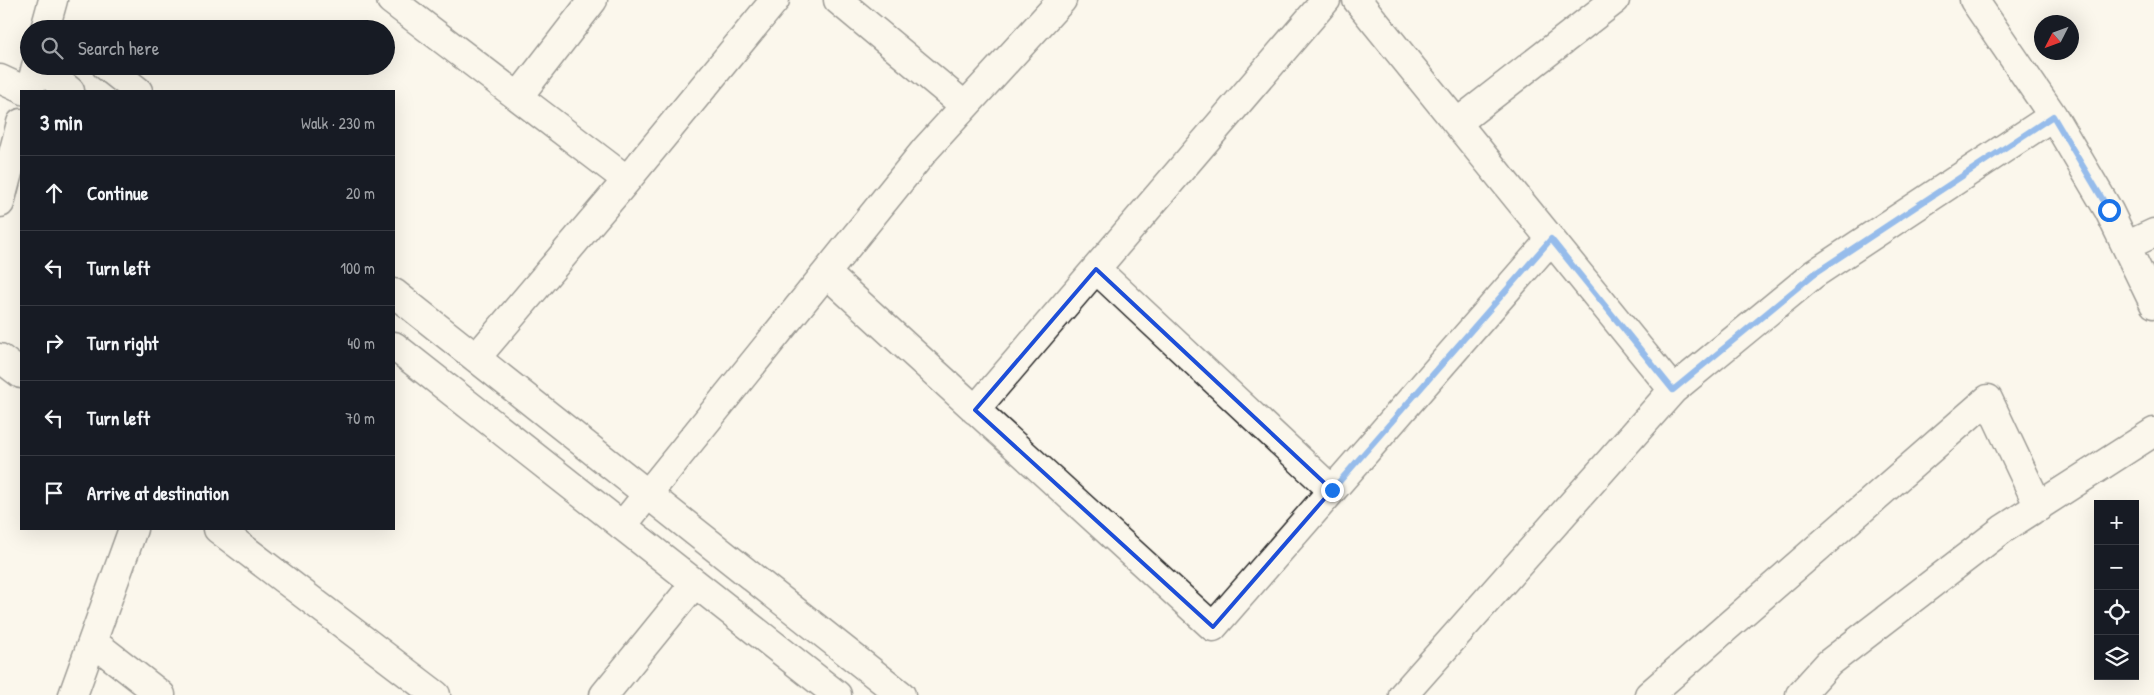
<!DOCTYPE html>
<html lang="en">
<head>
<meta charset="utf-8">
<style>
	body { margin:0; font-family:"Patrick Hand",sans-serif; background:#242831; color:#f1f3f6 }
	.controls { position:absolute; right:15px; bottom:15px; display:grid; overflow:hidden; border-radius:0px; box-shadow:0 5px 20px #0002 }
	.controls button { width:45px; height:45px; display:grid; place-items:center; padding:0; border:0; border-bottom:1px solid #363941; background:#171b24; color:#f1f3f6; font:25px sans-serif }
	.compass { position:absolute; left:2034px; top:15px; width:45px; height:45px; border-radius:50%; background:#171b24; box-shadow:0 5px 20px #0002; rotate:228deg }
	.stop { position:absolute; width:15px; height:15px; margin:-11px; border:4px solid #1a73e8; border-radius:50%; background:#fff }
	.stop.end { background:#1a73e8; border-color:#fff; box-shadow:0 1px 5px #0008 }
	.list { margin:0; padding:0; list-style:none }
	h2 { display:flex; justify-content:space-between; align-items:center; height:65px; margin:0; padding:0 20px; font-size:21px }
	h2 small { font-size:16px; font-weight:400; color:#9ea1a6 }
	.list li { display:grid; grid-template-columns:32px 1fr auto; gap:15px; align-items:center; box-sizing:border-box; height:75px; padding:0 20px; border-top:1px solid #363941 }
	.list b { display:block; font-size:19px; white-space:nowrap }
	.list em { font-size:16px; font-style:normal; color:#9ea1a6 }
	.icon { flex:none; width:28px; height:28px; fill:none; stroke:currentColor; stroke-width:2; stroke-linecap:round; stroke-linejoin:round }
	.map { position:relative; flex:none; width:2154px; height:695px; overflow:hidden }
	.search { position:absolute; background:#171b24; box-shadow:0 5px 20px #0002; left:20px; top:20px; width:375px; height:55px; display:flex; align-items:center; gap:12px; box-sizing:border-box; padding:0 18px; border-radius:28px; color:#9ea1a6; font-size:19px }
	.panel { position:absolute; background:#171b24; box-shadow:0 5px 20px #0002; left:20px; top:90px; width:375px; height:440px; border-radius:0px }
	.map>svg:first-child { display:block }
</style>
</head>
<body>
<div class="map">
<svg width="2154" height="695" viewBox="0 0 2154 695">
	<rect width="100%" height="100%" fill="#fbf7ec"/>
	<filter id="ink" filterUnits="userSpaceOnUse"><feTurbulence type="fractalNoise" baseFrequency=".02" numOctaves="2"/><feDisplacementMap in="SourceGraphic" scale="10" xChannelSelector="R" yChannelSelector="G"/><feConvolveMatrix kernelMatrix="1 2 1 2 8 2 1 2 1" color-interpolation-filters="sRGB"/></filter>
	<g filter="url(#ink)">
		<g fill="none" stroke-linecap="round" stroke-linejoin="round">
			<defs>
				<path id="street" d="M391,0L627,180
					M838,0L965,106
					M1357,0L1673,390
					M1974,0L2053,116L2109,211L2154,304
					M38,66L70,91
					M106,66L138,91
					M0,79L26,91
					M518,97L593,0
					M1457,123L1615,0
					M2126,246L2154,233
					M1096,269L1332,490
					M826,273L1213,627L1551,239
					M394,293L901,695
					M394,346L837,695
					M0,358L21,374
					M476,358L627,180L775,0
					M975,410L1326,0
					M622,526L925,150L1062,0
					M218,529L436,695
					M93,642L161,695
					M73,695L133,529
					M604,695L695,583
					M1403,695L1673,390L1814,274L2053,116
					M1649,695L1988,399L2039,507
					M1800,695L1829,663L2003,529L2154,432"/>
				<path id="secondary" d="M45,29L53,0
					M30,91L36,66
					M0,203L21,123"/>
			</defs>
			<use href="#street" stroke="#2b2b2b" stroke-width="31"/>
			<use href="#secondary" stroke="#2b2b2b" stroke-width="31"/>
			<use href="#street" stroke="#fbf7ec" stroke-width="28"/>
			<use href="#secondary" stroke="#fbf7ec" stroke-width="28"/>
		</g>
	</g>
	<g fill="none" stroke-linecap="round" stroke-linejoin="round" filter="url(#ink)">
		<path stroke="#1a73e8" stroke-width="6" d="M1332,490L1551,239L1673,390L1814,274L2053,116L2109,210"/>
	</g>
	<path d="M0 0H2154V695H0ZM1096,269L1332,490L1213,627L975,410Z" fill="#fbf7ec" fill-opacity=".55" fill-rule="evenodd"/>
	<path fill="none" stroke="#1d4ed8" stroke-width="4" stroke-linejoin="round" d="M1096,269L1332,490L1213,627L975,410Z"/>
</svg>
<div class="controls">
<button>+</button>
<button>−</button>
<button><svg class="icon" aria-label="locate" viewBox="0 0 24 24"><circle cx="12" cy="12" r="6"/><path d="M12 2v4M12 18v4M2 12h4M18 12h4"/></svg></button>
<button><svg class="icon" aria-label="layers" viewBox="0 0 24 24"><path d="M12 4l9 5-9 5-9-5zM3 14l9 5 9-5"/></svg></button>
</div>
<svg class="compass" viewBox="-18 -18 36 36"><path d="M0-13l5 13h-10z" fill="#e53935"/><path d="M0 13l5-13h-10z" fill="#9ea1a6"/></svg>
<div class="stop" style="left:2109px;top:210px"></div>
<div class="stop end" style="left:1332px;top:490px"></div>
<div class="search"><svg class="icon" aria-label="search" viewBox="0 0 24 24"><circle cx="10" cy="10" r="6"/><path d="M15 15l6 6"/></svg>Search here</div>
<section class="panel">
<h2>3 min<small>Walk · 230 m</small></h2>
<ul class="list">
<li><svg class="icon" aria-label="ahead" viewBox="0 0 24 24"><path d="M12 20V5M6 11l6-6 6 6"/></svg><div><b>Continue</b></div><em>20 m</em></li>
<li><svg class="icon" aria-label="left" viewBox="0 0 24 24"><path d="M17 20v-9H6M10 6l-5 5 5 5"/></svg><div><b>Turn left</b></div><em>100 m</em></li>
<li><svg class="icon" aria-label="right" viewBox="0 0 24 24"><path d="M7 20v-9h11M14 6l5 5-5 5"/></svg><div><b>Turn right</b></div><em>40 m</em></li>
<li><svg class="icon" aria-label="left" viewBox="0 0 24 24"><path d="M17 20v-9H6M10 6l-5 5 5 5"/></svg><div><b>Turn left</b></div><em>70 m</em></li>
<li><svg class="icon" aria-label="arrive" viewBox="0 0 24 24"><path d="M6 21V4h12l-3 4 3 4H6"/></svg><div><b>Arrive at destination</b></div></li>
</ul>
</section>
</div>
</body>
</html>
